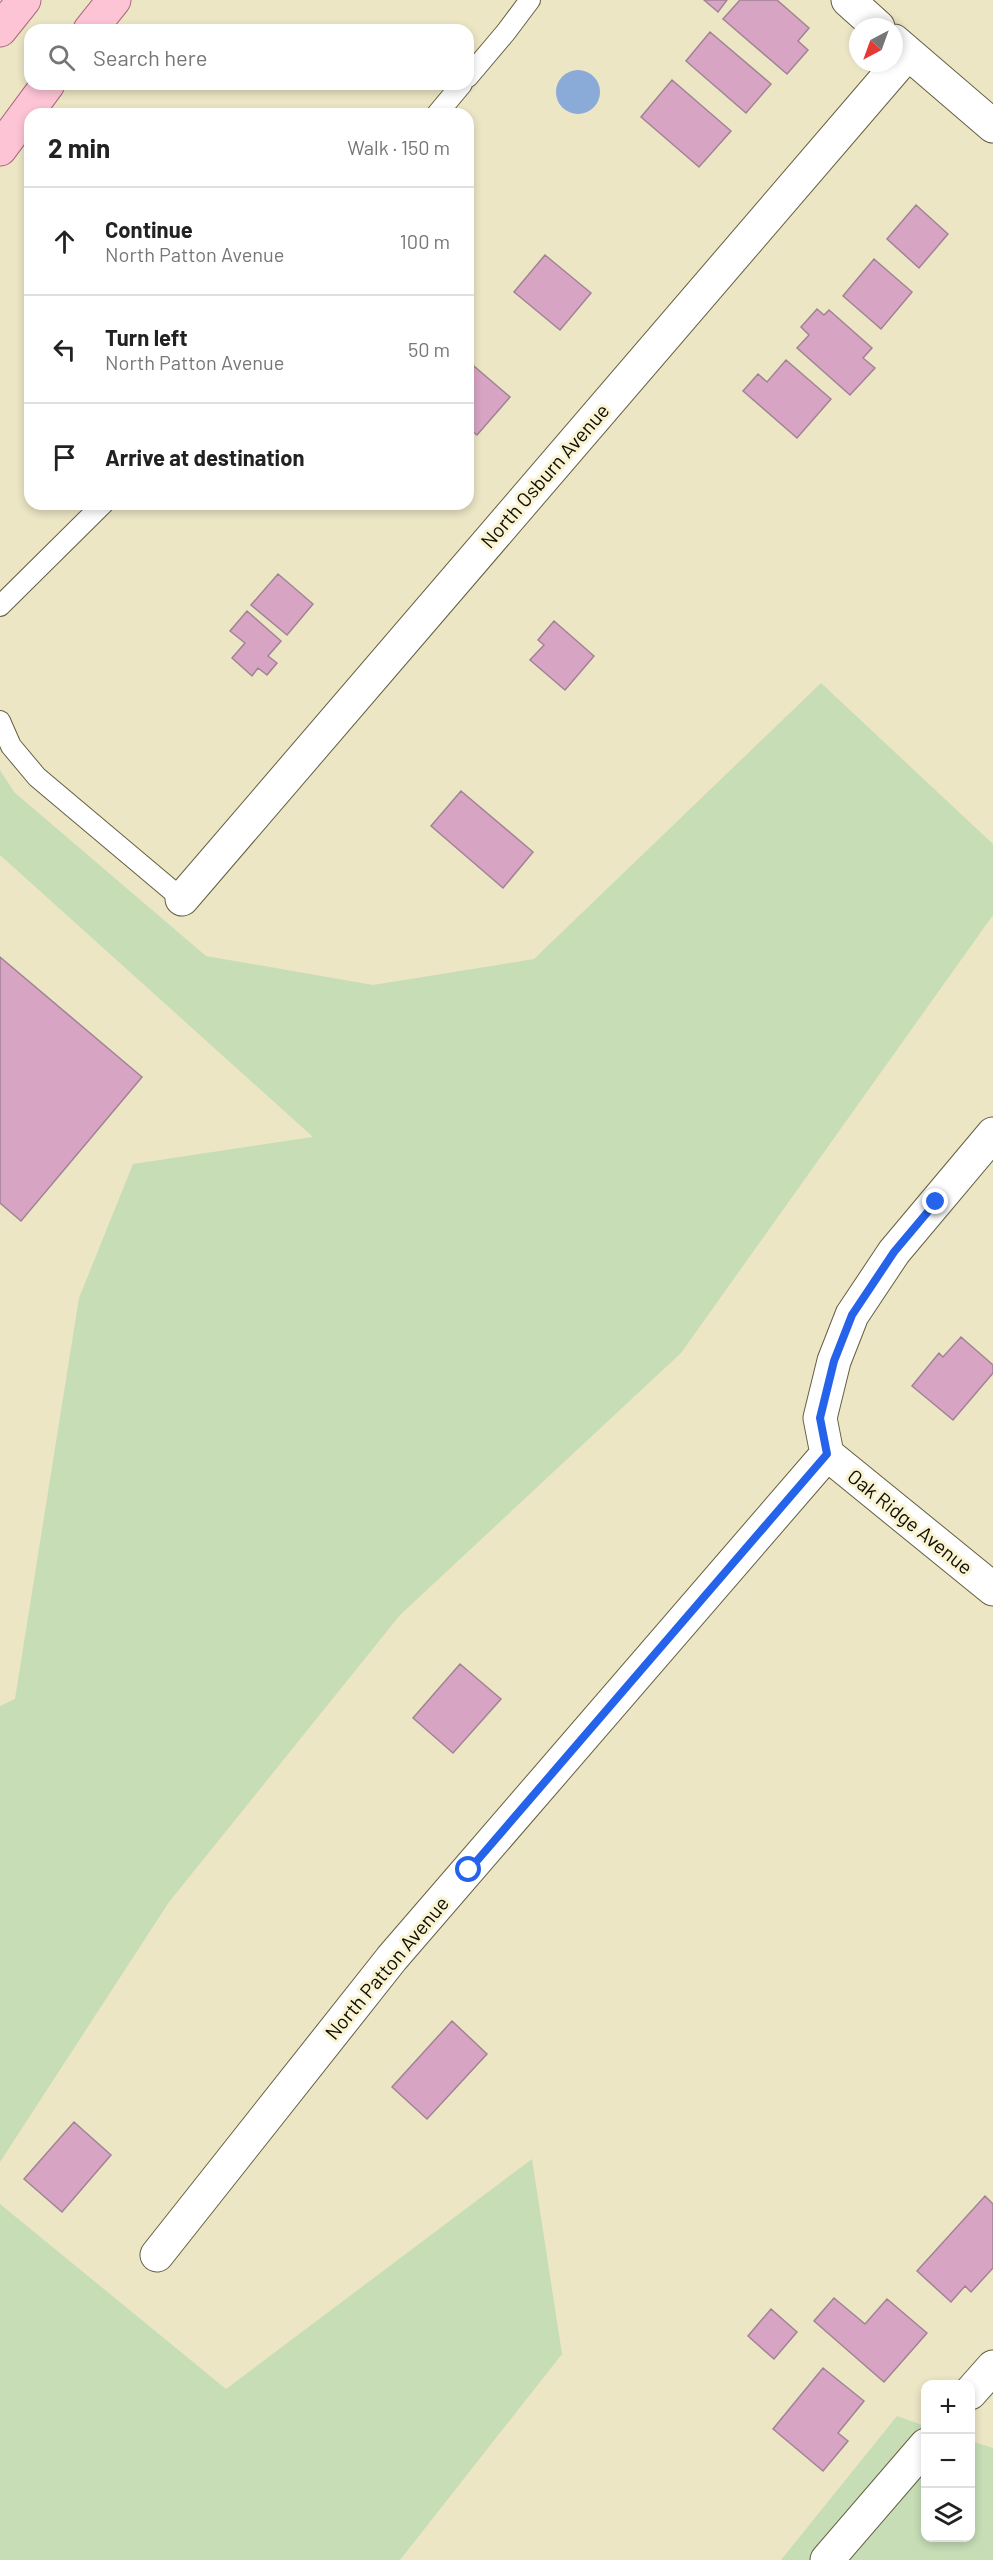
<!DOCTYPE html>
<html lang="en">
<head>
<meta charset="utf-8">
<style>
	body { margin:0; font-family:Barlow,sans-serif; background:#f6f6f6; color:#222 }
	.controls { position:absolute; right:18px; bottom:18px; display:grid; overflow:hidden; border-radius:12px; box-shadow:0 3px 9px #0003 }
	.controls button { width:54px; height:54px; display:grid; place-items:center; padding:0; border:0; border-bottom:2px solid #e0e0e0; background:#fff; color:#222; font:30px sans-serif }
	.compass { position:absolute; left:849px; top:18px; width:54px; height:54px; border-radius:50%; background:#fff; box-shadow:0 3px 9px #0003; rotate:221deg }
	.stop { position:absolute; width:18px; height:18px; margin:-14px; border:4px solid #2563eb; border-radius:50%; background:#fff }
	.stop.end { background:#2563eb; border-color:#fff; box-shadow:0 2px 6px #0008 }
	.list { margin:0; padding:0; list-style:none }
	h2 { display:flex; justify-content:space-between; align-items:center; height:78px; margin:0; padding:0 24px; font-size:26px }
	h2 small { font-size:20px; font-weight:400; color:#767676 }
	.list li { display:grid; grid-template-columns:39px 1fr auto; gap:18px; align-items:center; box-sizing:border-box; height:108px; padding:0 24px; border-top:2px solid #e0e0e0 }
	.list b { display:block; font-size:22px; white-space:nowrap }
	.list p { margin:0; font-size:20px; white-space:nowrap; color:#767676 }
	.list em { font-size:20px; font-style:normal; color:#767676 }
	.icon { flex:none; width:33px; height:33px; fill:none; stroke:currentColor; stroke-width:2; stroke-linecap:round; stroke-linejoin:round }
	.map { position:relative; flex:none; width:993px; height:2560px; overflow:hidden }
	.search { position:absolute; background:#fff; box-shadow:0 3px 9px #0003; left:24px; top:24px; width:450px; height:66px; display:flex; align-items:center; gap:15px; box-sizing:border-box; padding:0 21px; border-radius:18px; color:#767676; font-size:22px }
	.panel { position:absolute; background:#fff; box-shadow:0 3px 9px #0003; left:24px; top:108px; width:450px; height:402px; border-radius:18px }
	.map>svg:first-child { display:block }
</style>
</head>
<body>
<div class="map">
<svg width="993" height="2560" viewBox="0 0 993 2560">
	<rect width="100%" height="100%" fill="#ece6c5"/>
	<path fill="#c6ddb6" d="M821,683L993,844V915L681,1353L400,1615L169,1902L0,2162V1706L15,1699L79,1298L133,1164L313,1137L0,855V770L14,792L206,956L373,985L534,959Z
		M532,2159L562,2354L400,2560H0V2204L226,2389Z
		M897,2416L925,2426L926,2538H970L971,2441L993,2448V2560H781Z"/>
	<path fill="#8aaad7" d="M556 92a22 22 0 1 1 44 0a22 22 0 1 1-44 0Z"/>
	<path fill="#d8a4c4" stroke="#a18395" stroke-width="1.5" d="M704,0H727L718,12Z
		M740,0H777L809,28L798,41L808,50L787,74L723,19Z
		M710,32L771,84L746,113L686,61Z
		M672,80L731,131L699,167L641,117Z
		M916,205L948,234L919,268L887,239Z
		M545,255L591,293L560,330L514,292Z
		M874,259L912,292L881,329L843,296Z
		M817,309L824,315L829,310L872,348L863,358L875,368L850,395L797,348L809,335L801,327Z
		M786,360L831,399L797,438L743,391L758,374L767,382Z
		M468,361L510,397L477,435L468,428Z
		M278,574L313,604L287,635L251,605Z
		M247,611L281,641L268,656L277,663L267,675L258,668L252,676L232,658L245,643L230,631Z
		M554,621L594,656L565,690L530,660L544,645L538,640Z
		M461,791L533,852L503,888L431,826Z
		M0,957L142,1077L21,1221L0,1203Z
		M961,1337L993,1365V1373L953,1420L912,1386L939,1353L943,1357Z
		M460,1664L501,1699L453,1753L413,1718Z
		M452,2021L487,2054L427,2119L392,2087Z
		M74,2122L111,2155L62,2212L24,2179Z
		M985,2196L993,2204V2268L971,2292L965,2286L951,2302L917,2271Z
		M834,2298L865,2324L887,2299L927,2333L884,2382L814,2321Z
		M771,2309L797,2332L774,2359L748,2336Z
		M823,2368L864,2401L838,2433L848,2441L823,2471L773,2429Z"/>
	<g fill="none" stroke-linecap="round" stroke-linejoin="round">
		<defs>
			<path id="lane" d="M468,77L506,32L530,0
				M437,114L462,84
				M0,606L103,504
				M0,721L11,746L37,777L182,899"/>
			<path id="street" d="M848,0L878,27
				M894,41L993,126
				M182,899L908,53
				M827,1454L993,1589
				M157,2255L392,1958L827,1454L820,1418L834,1361L852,1315L894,1252L993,1134
				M970,2393L993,2367
				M827,2560L926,2445"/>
			<path id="primary" d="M0,30L24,0
				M90,30L114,0
				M0,149L48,84"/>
		</defs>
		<use href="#lane" stroke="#645f42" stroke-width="22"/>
		<use href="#street" stroke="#645f42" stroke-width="35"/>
		<use href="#primary" stroke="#a86a7a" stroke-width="35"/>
		<use href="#lane" stroke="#fff" stroke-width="20"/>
		<use href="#street" stroke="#fff" stroke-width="33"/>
		<use href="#primary" stroke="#fdc4d6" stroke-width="33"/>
	</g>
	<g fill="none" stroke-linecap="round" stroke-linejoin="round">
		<path stroke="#2563eb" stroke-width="8" d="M469,1870L827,1454L820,1418L834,1361L852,1315L894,1252L936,1202"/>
	</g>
	<g text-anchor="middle" stroke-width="6" stroke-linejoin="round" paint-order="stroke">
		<g font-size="20" fill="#0e0c03" stroke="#f9f3d1">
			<text transform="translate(545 476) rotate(-49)" y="7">North Osburn Avenue</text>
			<text transform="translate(910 1522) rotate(39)" y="7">Oak Ridge Avenue</text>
			<text transform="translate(387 1968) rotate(-50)" y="7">North Patton Avenue</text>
		</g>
	</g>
</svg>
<div class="controls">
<button>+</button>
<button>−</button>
<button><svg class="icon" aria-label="layers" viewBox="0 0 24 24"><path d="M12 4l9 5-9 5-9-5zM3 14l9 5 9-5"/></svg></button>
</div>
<svg class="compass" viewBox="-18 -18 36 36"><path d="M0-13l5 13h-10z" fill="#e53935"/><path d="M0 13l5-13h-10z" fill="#767676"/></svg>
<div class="stop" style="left:469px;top:1870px"></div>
<div class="stop end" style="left:936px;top:1202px"></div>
<div class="search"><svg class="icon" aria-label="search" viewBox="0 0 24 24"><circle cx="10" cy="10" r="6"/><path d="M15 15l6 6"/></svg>Search here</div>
<section class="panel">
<h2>2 min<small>Walk · 150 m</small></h2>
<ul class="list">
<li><svg class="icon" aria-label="ahead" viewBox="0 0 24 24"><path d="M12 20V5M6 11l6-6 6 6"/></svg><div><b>Continue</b><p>North Patton Avenue</p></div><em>100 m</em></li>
<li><svg class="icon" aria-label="left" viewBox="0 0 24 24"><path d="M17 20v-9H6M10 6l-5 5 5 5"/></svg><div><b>Turn left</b><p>North Patton Avenue</p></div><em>50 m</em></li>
<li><svg class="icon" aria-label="arrive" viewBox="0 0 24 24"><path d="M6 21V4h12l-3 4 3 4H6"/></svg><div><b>Arrive at destination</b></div></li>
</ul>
</section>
</div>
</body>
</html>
